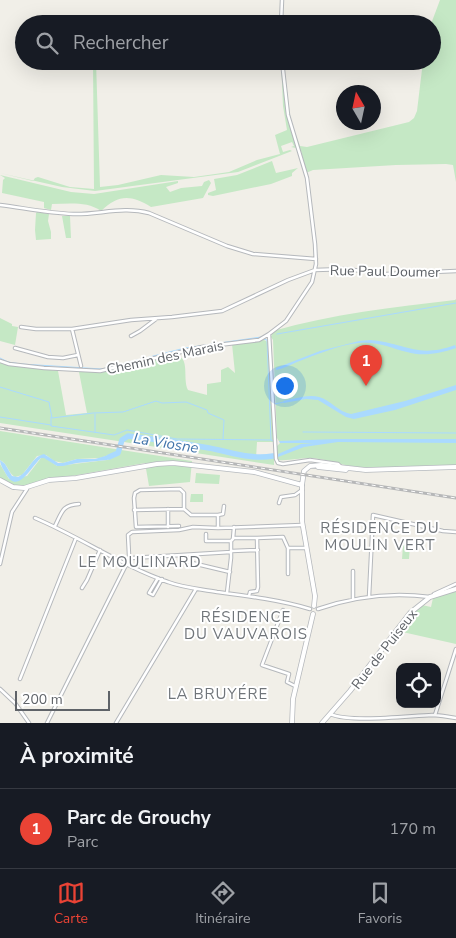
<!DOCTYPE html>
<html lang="fr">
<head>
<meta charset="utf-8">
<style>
	body { margin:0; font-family:"Nunito Sans",sans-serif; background:#242831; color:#f1f3f6 }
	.controls { position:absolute; right:15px; bottom:15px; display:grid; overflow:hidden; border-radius:10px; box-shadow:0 5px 20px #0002 }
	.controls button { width:45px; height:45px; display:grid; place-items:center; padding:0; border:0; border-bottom:1px solid #363941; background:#171b24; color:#f1f3f6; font:25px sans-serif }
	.compass { position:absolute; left:336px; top:85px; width:45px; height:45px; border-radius:50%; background:#171b24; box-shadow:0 5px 20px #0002; rotate:351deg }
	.scale { position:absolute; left:15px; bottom:12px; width:95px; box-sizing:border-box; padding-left:5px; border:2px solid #5f6368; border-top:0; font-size:14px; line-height:18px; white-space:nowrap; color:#5f6368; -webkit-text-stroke:4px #fff; paint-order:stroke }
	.you { position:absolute; left:284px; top:385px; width:18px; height:18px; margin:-12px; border:4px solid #fff; border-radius:50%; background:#1a73e8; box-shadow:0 0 0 8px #1a73e833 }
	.badge { display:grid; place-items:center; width:32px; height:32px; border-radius:50%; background:#ea4335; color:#fff; font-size:16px; font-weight:700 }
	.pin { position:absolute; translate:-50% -41px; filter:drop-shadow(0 1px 2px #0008) }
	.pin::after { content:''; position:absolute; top:26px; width:18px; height:15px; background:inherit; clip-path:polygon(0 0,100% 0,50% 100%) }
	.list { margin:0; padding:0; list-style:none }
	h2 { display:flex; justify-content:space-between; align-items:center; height:65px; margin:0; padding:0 20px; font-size:21px }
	h2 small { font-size:16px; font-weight:400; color:#9ea1a6 }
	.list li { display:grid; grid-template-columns:32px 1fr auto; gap:15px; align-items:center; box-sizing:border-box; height:80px; padding:0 20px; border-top:1px solid #363941 }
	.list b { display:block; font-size:19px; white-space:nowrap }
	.list p { margin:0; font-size:16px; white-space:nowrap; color:#9ea1a6 }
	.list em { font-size:16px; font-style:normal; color:#9ea1a6 }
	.icon { flex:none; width:28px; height:28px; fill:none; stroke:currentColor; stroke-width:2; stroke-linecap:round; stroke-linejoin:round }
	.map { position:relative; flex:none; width:456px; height:723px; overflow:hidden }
	.search { position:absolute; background:#171b24; box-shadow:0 5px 20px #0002; left:15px; right:15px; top:15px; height:55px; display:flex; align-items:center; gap:12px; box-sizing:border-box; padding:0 18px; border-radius:28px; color:#9ea1a6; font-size:19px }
	.sheet { height:145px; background:#171b24 }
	nav { display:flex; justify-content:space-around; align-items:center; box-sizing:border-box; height:70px; border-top:1px solid #363941; background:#171b24; font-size:14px; color:#9ea1a6 }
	nav a { display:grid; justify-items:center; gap:2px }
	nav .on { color:#ea4335 }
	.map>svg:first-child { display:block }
</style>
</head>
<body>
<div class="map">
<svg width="456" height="723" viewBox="0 0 456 723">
	<rect width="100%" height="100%" fill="#f1efe8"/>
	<path fill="#c5e8c5" d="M440,0H456V182L453,165L446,164L396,165L313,170L306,173L301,151L299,148L290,122L283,61L291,122L300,146L307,147L409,122L414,118L417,111L423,61H432L431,24Z
		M93,61H96L100,187L118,185L161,175L194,177L229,172L257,160L280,154L275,135L287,130L283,106L281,61L287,116L296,148L291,147L294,146L292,142L281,146L283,152L290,150L292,151L238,172L95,191L62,187L0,173L33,181L35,178L38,177L70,187L94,189Z
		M272,161L276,173L298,168L292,173V176L271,184L213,196L208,195V193L216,190L214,179L237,175Z
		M0,175L71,192L94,194L178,181V183L166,187L170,192L181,188L202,186L204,182L209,180L211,183L203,198L151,207C130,194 118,195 101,211C87,201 68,204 52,204L51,210L44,208V202L2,193L3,180L5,178Z
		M37,212L49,214L48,221L51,232V239L36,240L35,230L36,213Z
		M62,216H70L71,238H66Z
		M456,299V466C423,464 391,470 358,467C343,466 328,459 312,458C300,458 289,461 277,460V446L280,443L277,438L273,340L271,337L273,331C333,314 393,307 455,300Z
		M0,318L12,324V326L18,327L15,345L0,341Z
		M262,339L268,342L274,442H257L256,458H274V465L0,423V362L6,364L58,371L66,415L87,413L79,372H105L175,355C191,357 182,378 188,390L207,395V384L221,382V370L228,367L235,373L232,344Z
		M0,431L192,461L190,482L149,486L145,463L49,480L29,488L13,486L0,479V464L9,479L27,476L41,458H46L57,466L107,460L116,456L112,454L100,458L77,459L63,463L54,461L46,455L37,456L22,475L15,477C8,473 8,464 0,460Z
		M196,473L220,475L219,484L195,483Z
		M191,494H203V502H190Z
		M403,545L410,546L409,559H402Z
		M456,591V644L398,631L411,615H414L415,612L422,605L431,607L433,598Z"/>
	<path fill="#aadaff" d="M370,340C406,343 417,359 455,345L456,348C441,353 423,357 407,352C391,348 377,341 359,343C338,345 316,355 297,362C290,365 283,369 276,370V368L320,351L359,341Z
		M456,385V390L395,410L354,419L346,417L318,400L306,399L284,403L283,401C294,399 308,394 319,397C331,400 338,412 351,414L405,401Z
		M337,439H456V443L338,442L304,447L278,457V454L301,444L314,443H280L279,441Z
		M44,454L58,463H63L77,459H95L112,454L117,455L107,460L77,463L63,466H57L44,458H41C32,465 18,496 6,474C4,470 0,465 0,460L5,464L12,476L18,477C29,472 31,457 44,454Z"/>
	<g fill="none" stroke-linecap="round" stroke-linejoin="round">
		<path stroke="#aadaff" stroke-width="1" d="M277,334L456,303
			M263,339L267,340L271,440L273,441
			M0,358L8,362L21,364L102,369L185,348L261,337
			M0,387L49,402L52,418L93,413L123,412L156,401L162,403L186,402L207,410L208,413L224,420L223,439
			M270,405L284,402
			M0,417L51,425
			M51,417V426L114,435L127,430L177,439L271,440
			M95,432V414
			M303,432L456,433"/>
		<path stroke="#aadaff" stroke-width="5.5" d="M109,457L118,453L122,440L128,436C155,439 182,443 209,448C231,452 251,460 273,456"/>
		<defs>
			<path id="minor" d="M281,24L282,0
				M282,61L288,115L307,178L315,244L316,264L312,282L286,321L269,334L276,459L278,463L283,464L310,460L338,464L341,467
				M0,205C24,208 48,213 73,214C98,215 123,206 149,213L227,246L253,254L316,259
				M21,327L36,329H72L131,320L172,317L222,311L288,280L315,270L346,269L386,274L456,271
				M72,329L81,366
				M131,336L140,331L156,319
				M15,348L48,357L63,358L78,355
				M0,361L9,364L44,368L100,371L202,347L259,340L269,334
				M279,503L281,497L295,495L302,490
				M168,509V527
				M134,510L184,509L191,515H218V528
				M218,515L223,514L224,506
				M35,518C80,537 122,566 168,582C184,588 201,589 217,592C248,596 280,600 310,609
				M55,526C62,512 62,505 79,504
				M179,526L136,527L134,498L135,493L140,490L180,489L184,493V509
				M206,534V541H231
				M233,538H257
				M232,551L258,550
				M231,552L132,558L129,555L128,535L132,532L179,530L193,527L218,528L302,525
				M188,562L230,572
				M0,564L12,512L27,489
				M288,574V548
				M158,578L149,593L153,595L162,579
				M82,588L87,580L100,550
				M227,593L231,558V541L233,539L234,527
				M434,594L456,584
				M249,596L250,592L257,591L258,587L257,538L283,537L288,548H306
				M369,597L373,515L443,531L456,532
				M353,599V571
				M318,609C353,597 392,592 430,597
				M283,610L262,665L289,674L287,682L295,686
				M20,679L76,538
				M0,689L15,703L29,723
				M330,714C351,723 407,716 432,715C440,715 448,717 456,718
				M435,715L456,649
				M47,723L127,563
				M116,723L196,589"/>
			<path id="tertiary" d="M302,485V521L315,596L314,606
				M292,723L293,699L313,614
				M322,723L350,691L410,613L430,597L456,589"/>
			<path id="secondary" d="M318,467L346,470
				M365,470L456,467
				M0,480L13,487
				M13,487L24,488L49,480L76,478L157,464L173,463L254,472L302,485L304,471L310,466L321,465L366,470"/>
		</defs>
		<use href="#minor" stroke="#b5b8bc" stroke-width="4.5"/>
		<use href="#tertiary" stroke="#b5b8bc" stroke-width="5.5"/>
		<use href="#secondary" stroke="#b6babf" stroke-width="5.5"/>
		<use href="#minor" stroke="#fff" stroke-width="2.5"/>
		<use href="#tertiary" stroke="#fff" stroke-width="4"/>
		<use href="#secondary" stroke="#fff" stroke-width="4"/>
		<defs>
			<path id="rail" d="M0,428L456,498"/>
		</defs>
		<use href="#rail" stroke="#b6b7b8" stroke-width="3"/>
		<use href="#rail" stroke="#fff" stroke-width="1" stroke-dasharray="4" stroke-linecap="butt"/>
	</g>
	<g text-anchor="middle" stroke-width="4" stroke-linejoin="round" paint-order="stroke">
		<g font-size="14" fill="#5f6368" stroke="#fff">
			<text transform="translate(385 271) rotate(1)" y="5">Rue Paul Doumer</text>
			<text transform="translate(165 357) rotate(-12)" y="5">Chemin des Marais</text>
			<text transform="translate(384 649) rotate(-52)" y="5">Rue de Puiseux</text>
		</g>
		<g font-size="15" font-style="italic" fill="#4174aa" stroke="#fff">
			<text transform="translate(166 443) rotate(9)" y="5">La Viosne</text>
		</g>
		<g font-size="15" letter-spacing="1" fill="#70757a" stroke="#fff">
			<text x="380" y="533">RÉSIDENCE DU<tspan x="380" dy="17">MOULIN VERT</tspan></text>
			<text x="140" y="567">LE MOULINARD</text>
			<text x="246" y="622">RÉSIDENCE<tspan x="246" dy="17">DU VAUVAROIS</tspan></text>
			<text x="218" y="699">LA BRUYÉRE</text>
		</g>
	</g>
</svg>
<div class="controls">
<button><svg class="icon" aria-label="locate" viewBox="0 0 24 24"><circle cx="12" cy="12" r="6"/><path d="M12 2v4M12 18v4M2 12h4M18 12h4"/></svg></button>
</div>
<svg class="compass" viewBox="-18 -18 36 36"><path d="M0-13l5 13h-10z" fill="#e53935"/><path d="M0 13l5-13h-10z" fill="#9ea1a6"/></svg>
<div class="scale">200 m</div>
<div class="you"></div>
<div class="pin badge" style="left:366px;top:386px">1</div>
<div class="search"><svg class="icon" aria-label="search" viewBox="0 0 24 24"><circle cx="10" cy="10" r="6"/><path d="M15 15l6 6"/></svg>Rechercher</div>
</div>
<section class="sheet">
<h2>À proximité<small></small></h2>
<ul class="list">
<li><span class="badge">1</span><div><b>Parc de Grouchy</b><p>Parc</p></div><em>170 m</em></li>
</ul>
</section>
<nav>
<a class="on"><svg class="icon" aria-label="map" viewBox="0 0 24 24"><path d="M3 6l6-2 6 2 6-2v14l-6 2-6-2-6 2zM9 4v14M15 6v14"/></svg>Carte</a>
<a><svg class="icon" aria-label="directions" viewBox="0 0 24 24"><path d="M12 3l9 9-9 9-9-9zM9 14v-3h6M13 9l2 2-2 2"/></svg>Itinéraire</a>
<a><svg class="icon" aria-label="saved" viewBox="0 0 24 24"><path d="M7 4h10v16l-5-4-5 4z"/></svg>Favoris</a>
</nav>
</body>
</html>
